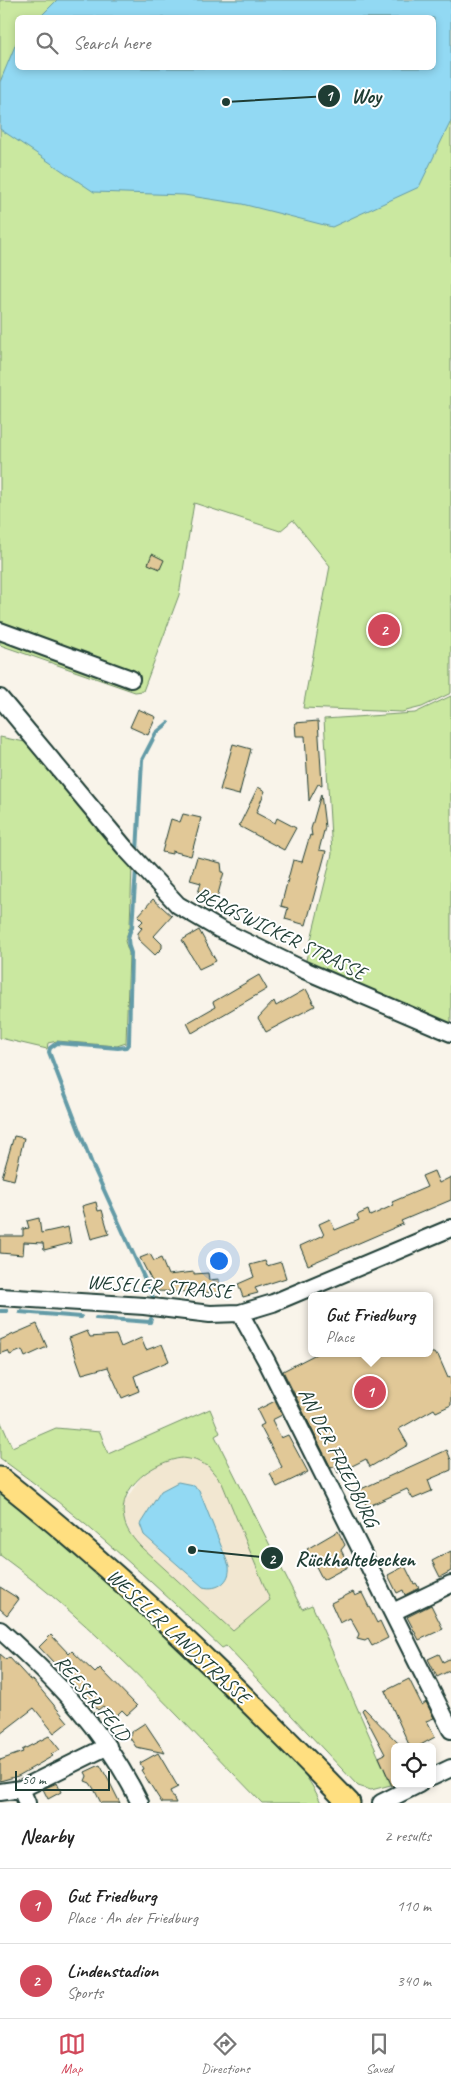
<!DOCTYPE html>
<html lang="en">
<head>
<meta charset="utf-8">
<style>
	body { margin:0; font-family:Caveat,sans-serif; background:#f6f6f6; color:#222 }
	.controls { position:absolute; right:15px; bottom:15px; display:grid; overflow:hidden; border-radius:8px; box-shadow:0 2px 8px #0003 }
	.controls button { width:45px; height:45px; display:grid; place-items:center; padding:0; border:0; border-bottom:1px solid #e0e0e0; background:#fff; color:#222; font:25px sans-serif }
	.scale { position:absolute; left:15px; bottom:12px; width:95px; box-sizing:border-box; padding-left:5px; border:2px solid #1f3d34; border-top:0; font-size:14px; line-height:18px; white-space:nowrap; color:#1f3d34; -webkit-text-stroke:4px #fff; paint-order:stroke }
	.you { position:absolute; left:218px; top:1260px; width:18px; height:18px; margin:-12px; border:4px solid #fff; border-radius:50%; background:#1a73e8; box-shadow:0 0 0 8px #1a73e833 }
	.badge { display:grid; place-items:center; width:32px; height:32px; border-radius:50%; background:#d1495b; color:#fff; font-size:16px; font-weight:700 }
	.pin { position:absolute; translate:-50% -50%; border:2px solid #fff; box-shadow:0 1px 5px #0006 }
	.popup { position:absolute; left:308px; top:1292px; width:125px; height:65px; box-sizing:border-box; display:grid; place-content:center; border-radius:8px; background:#fff; filter:drop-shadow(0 1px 4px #0005); font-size:16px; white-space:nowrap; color:#767676 }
	.popup b { font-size:19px; color:#222 }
	.popup::after { content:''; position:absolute; left:50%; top:100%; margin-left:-10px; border:10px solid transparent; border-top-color:#fff }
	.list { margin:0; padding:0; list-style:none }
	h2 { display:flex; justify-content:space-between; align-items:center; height:65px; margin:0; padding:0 20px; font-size:21px }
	h2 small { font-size:16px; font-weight:400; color:#767676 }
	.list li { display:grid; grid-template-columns:32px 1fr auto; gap:15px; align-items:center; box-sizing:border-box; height:75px; padding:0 20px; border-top:1px solid #e0e0e0 }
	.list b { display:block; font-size:19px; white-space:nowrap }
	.list p { margin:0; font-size:16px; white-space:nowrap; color:#767676 }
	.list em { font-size:16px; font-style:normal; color:#767676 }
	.icon { flex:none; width:28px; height:28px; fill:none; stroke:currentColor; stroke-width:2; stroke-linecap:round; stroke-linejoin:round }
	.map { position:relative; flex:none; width:451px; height:1803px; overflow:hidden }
	.search { position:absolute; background:#fff; box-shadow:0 2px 8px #0003; left:15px; right:15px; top:15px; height:55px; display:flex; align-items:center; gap:12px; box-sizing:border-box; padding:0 18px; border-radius:8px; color:#767676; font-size:19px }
	.sheet { height:215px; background:#fff }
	nav { display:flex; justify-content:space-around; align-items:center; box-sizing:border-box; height:70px; border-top:1px solid #e0e0e0; background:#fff; font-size:14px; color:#767676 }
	nav a { display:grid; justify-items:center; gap:2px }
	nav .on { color:#d1495b }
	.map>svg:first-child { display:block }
</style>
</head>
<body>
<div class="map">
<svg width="451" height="1803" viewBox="0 0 451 1803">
	<rect width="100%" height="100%" fill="#f9f4ea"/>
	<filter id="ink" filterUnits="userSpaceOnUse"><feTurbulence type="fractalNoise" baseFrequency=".02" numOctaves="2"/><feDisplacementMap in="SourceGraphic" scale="10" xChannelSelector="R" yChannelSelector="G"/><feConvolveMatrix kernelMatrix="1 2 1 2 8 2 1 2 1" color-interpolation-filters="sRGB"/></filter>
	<g filter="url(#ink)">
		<path fill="#f2e7d1" d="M182,1458L195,1460L208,1466L216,1473L222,1483L270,1600L233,1631L142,1548L133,1539L124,1519V1503L140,1478L159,1464Z"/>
		<path fill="#cae8a0" stroke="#74926a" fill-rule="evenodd" d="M0,0H451V693L422,707L402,712L303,708L330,566L293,520L280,531L194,503L179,595L143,691L135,692L0,645ZM18,18H434V68H18Z
			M451,696V1027L305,964L332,854L324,719L415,713Z
			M0,737L30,743L132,865L130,926L125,941L129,953L126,1043L117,1046L57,1041L48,1043L47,1049L0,1038Z
			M210,1409L220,1433L215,1436L302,1609L312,1605L391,1785L371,1790L358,1786L226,1646L222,1648C151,1581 80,1515 0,1458V1420L12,1447L56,1428L100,1432L108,1454ZM182,1458L195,1460L208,1466L222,1483L270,1600L233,1631L142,1548C134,1540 126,1530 124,1519C117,1486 155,1461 182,1458Z
			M0,1491C84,1556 162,1630 238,1705C266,1733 306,1766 321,1803H262C179,1718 96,1625 0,1555Z"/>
		<path fill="#92d9f3" stroke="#649ba7" d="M57,0H451V121L419,187L332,227L242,204L184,195L94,192L0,129V82L17,41L18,68H434V18L40,17Z
			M178,1482L193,1485L199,1490L229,1566C231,1581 218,1591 203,1587L144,1535L140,1524L161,1491Z"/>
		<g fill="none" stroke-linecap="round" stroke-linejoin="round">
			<path stroke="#649ba7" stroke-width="4" d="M137,852L142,760L156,733L168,723
				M136,869L132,927C127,936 127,943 131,953L129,1043L126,1047L118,1048L57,1043L50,1048L49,1052L92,1164L153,1297
				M0,1311H7
				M20,1312L81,1317
				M96,1318L150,1322L151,1319"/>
		</g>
		<path fill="#e1c897" stroke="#1f3d34" d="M152,554L164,560L160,569L148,564Z
			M138,709L156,717L148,735L130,727Z
			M318,721L322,785L318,784L309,801L305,736H296L295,723Z
			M233,744L251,749L239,795L220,790Z
			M258,787L265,791L256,813L275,823L277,818L296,828L284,850L239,826Z
			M321,794L325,827L319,850L326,851L306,925L285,919L288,908L281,906L293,860L302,862L310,835L312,836L311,829Z
			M183,814L201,818L191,856L172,851V854L162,852L171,819L180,822Z
			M197,857L221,863L222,872H224L217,898L198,893L201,883L190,880Z
			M153,899L172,916L154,936L162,944V948L155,955L138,939V933L142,928L139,925L143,921L138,916Z
			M199,930L216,961L199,969L182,940Z
			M259,975L267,989L192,1033L187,1023L215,1007L213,1002Z
			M306,989L315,1006L266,1032L258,1018L274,1001L276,1006Z
			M14,1136L24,1138L14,1180L2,1177Z
			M434,1171L439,1183L451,1177V1200L401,1221L403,1224L308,1265L300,1246L324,1235L319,1224L330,1219L335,1230L359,1220L357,1215L368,1210L370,1216L394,1205L392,1202L427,1187L422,1176Z
			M96,1202L98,1211L102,1210L109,1234L91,1239L82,1206Z
			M39,1218L41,1233L68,1227L71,1243L44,1250L43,1243L24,1242L23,1255L0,1253V1236H23V1229L29,1228L27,1221Z
			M150,1254L154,1261L161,1258L168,1275L194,1272V1274L208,1273L209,1280L219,1279V1293L157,1291L140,1258Z
			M265,1261L267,1266L281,1262L286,1278L255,1288L258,1293L243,1297L238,1284L254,1277L250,1265Z
			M37,1324L47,1347L25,1357L22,1350L10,1355L8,1351L0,1354V1340Z
			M87,1331L90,1337L116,1335L121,1347L141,1338L146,1350L162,1344L169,1361L134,1376L139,1391L122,1398L108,1367L82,1374L69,1338Z
			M318,1353H434L436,1356L438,1355L448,1378L451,1377V1405L436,1412L434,1409L399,1429L408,1445L370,1467L366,1459L338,1473L335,1466L331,1468L283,1371Z
			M275,1401L282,1415L272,1420L281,1438L288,1435L308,1472L277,1487L270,1474L282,1467L260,1426L264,1424L257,1410Z
			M447,1450L451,1460V1470L428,1480L432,1491L413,1499L407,1489L367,1507L359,1490Z
			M338,1531L345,1545L341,1550L349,1566L323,1580L307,1549Z
			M451,1551V1571L440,1577L432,1561Z
			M405,1566L414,1584L416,1583L419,1588L405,1595L403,1590L397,1593L388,1575Z
			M0,1587L19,1599L7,1615L0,1609Z
			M353,1592L355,1596L362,1593L377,1623L380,1621L388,1638L372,1646L368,1639L365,1641L357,1639L359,1634L350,1618L340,1623L331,1603Z
			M431,1605L443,1629L419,1640L407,1617Z
			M51,1635L69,1654L72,1651L95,1673L100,1668L137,1706L127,1715L122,1710L115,1717L103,1706L98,1710L39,1647Z
			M0,1654L6,1659L9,1657L31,1681L33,1680L68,1722L54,1733L34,1708L0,1734Z
			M439,1654L443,1662L451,1658V1670L437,1677L428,1659Z
			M409,1679L422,1705L426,1702L434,1718L426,1721L435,1737L417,1747H410L385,1691Z
			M364,1708L402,1747H395V1785L392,1786L379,1757L385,1754L362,1710Z
			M145,1723L165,1753L136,1747L130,1738L131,1732Z
			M49,1736L60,1750L51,1754L53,1756L18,1776L0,1781V1760L23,1752L22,1750Z
			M158,1753L178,1787L170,1791L176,1803H162L141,1770L143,1769L140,1763Z
			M100,1765L109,1781L120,1803H101L94,1789L90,1783L85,1781L87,1776L85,1772Z
			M57,1783L61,1792L48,1799L43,1789Z"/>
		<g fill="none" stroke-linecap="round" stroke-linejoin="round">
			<defs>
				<path id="minor" d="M0,631L131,679
					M0,698L125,848L178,905L219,929L304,970L451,1033
					M0,1297L144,1306L210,1314L240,1313L273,1303L451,1228
					M240,1313L266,1360L451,1730
					M393,1612L451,1584
					M0,1630C60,1684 104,1730 140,1803
					M432,1777L451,1768
					M21,1789L27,1803
					M0,1792L21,1789L108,1746
					M381,1803L419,1784"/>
				<path id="major" d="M0,1478C125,1577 238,1689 349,1803"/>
			</defs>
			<use href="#minor" stroke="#1f3d34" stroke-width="20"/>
			<use href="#major" stroke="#1f3d34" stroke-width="25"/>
			<use href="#minor" stroke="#fff" stroke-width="16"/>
			<use href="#major" stroke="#ffdf80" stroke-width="21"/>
		</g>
	</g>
	<g text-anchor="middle" stroke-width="4" stroke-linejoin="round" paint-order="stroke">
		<g font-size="20" fill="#1f3d34" stroke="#fff">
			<text transform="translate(281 933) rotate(26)" y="7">BERGSWICKER STRASSE</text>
			<text transform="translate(160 1286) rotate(4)" y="7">WESELER STRASSE</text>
			<text transform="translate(339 1457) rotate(63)" y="7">AN DER FRIEDBURG</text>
			<text transform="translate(179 1636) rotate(43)" y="7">WESELER LANDSTRASSE</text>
			<text transform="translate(93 1698) rotate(50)" y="7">REESER FELD</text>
		</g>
	</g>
	<path fill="none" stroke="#1f3d34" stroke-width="2" d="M226 102L329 96M192 1550L272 1558"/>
	<g fill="#1f3d34" stroke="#fff" stroke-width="2">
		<circle cx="226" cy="102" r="5"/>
		<circle cx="192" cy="1550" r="5"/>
		<circle cx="329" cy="96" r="12"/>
		<circle cx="272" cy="1558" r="12"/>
	</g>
	<g font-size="15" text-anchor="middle" font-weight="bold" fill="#fff">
		<text x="329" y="101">1</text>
		<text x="272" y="1564">2</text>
	</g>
	<g font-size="21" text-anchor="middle" font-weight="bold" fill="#1f3d34" stroke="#fff" stroke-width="4" stroke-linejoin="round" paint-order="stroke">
		<text x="366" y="103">Woy</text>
		<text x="355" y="1566">Rückhaltebecken</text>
	</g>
</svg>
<div class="controls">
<button><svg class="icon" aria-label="locate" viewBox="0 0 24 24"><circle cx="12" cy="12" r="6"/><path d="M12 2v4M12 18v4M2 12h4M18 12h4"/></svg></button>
</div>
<div class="scale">50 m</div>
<div class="you"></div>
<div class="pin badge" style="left:370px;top:1392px">1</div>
<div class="popup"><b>Gut Friedburg</b>Place</div>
<div class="pin badge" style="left:384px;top:630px">2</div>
<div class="search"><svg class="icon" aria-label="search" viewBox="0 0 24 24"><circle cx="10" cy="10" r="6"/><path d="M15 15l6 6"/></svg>Search here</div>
</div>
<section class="sheet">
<h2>Nearby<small>2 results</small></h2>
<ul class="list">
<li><span class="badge">1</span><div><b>Gut Friedburg</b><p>Place · An der Friedburg</p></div><em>110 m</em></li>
<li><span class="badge">2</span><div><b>Lindenstadion</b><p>Sports</p></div><em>340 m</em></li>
</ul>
</section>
<nav>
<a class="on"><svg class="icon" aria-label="map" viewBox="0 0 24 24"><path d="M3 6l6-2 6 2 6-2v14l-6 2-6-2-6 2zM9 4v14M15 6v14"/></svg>Map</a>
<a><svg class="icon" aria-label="directions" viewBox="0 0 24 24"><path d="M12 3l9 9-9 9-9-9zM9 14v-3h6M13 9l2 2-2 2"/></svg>Directions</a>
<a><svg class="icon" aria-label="saved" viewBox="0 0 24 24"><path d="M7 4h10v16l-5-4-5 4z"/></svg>Saved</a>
</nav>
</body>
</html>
